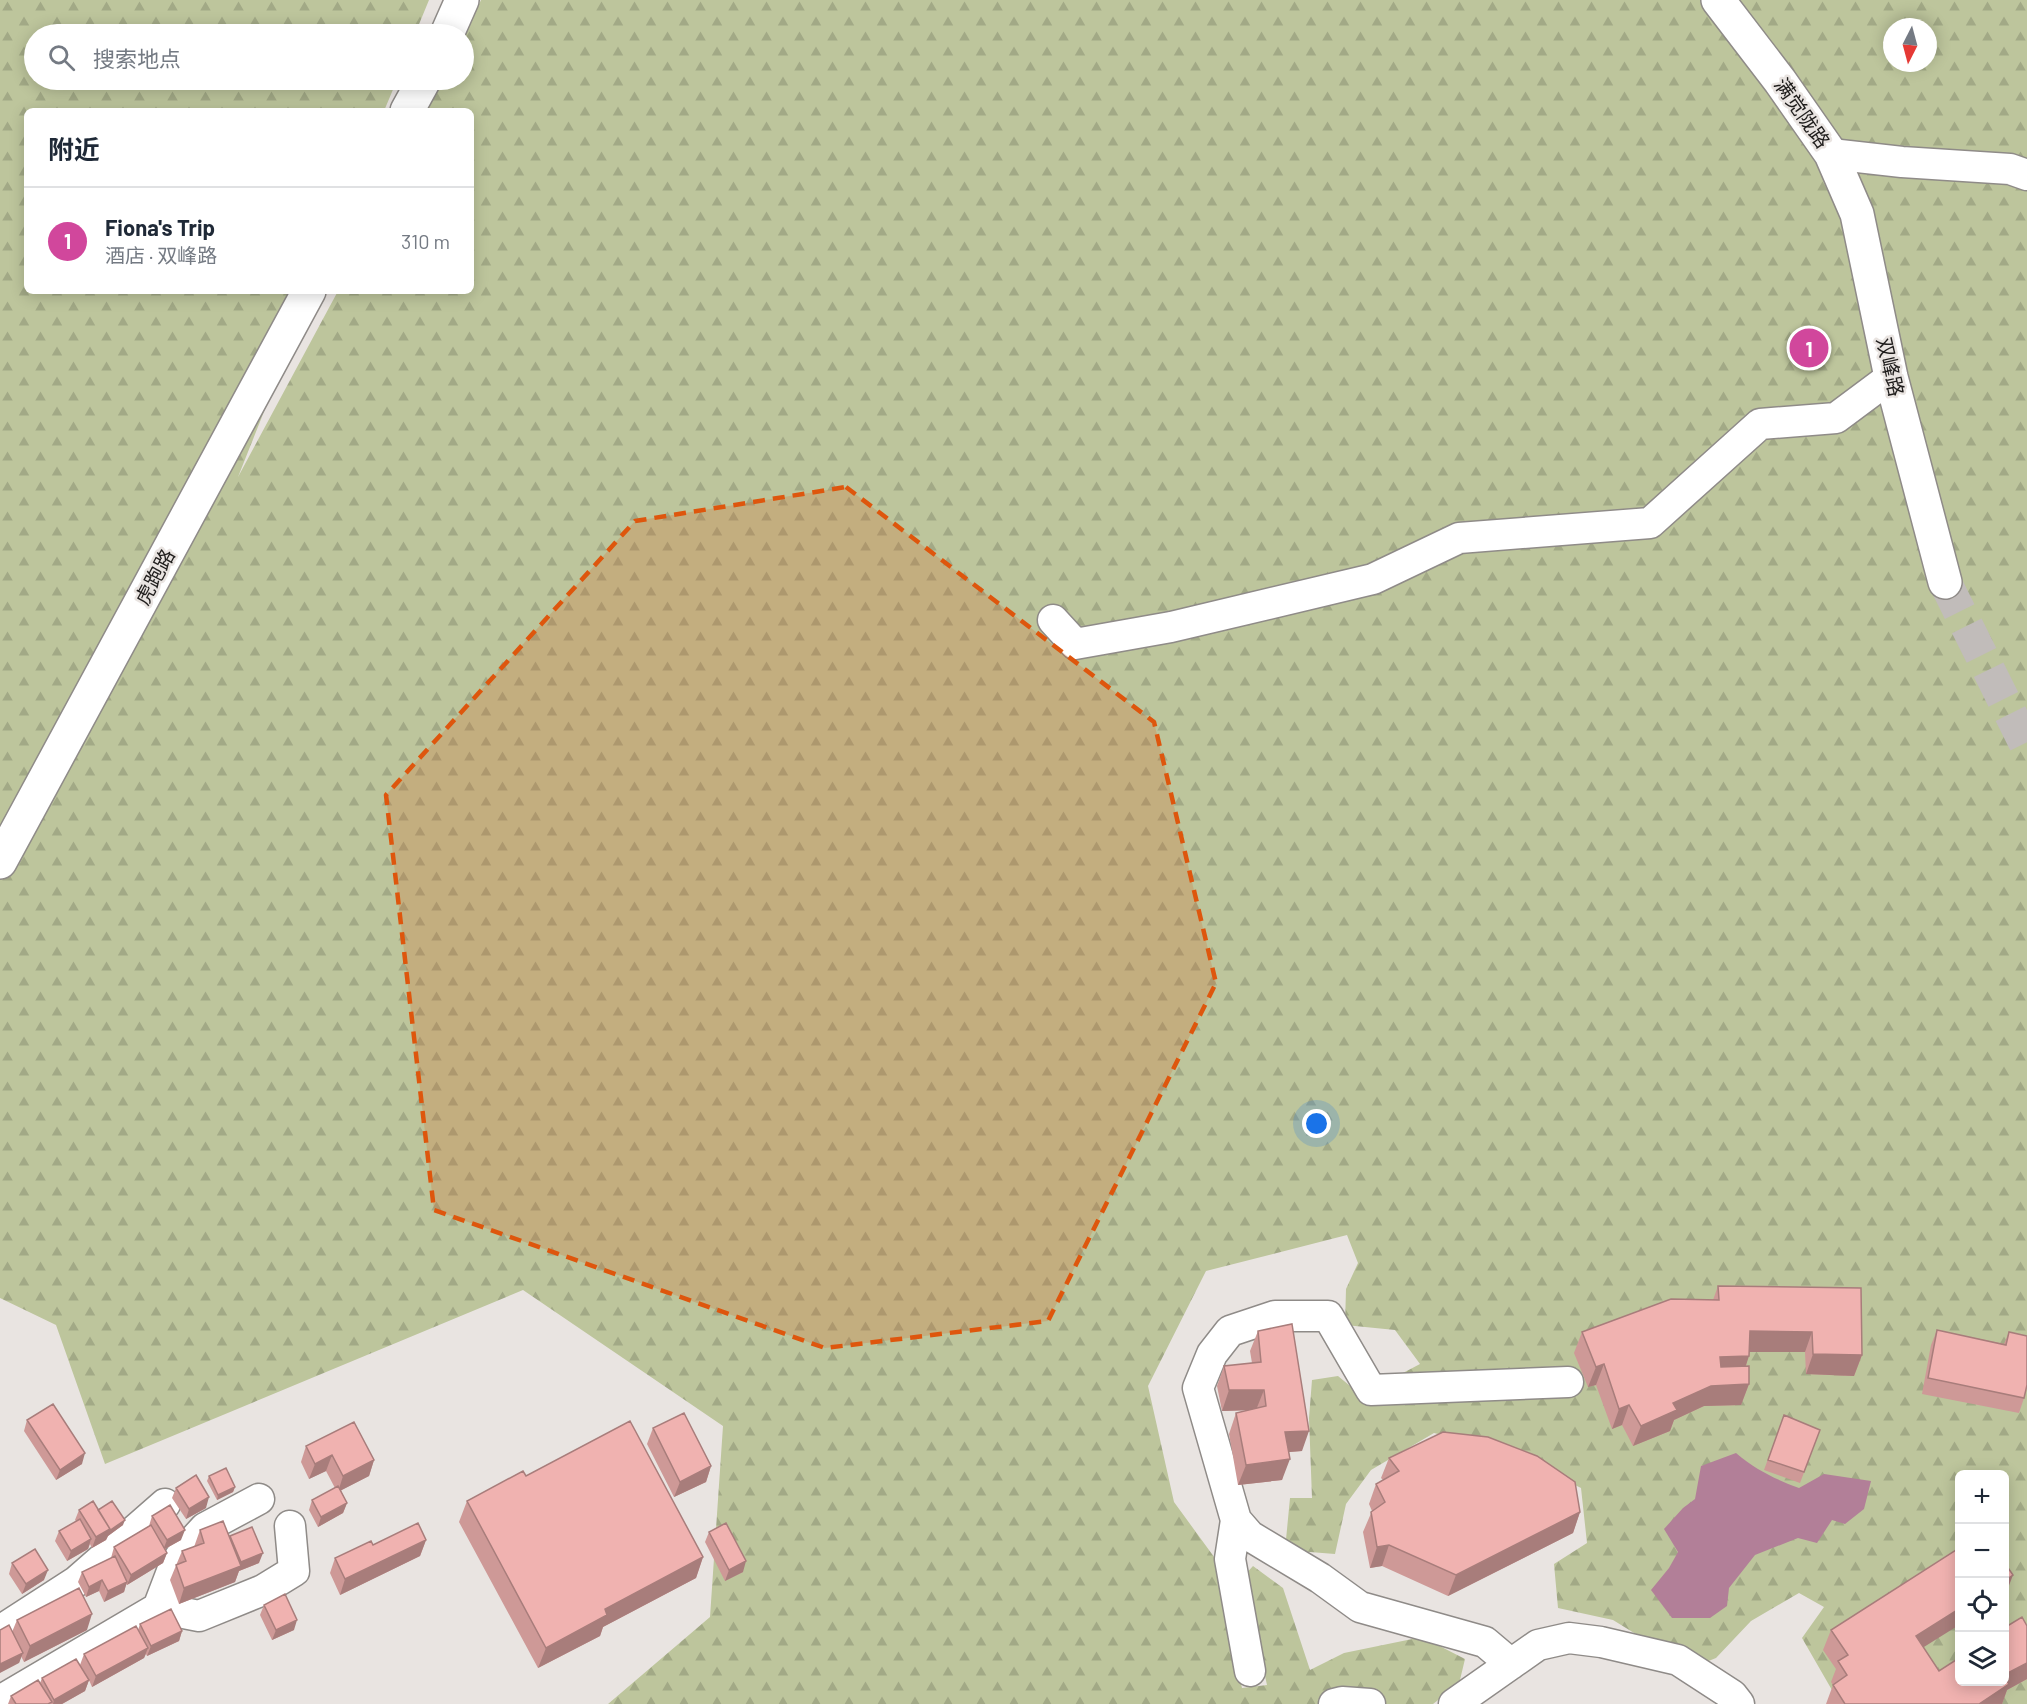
<!DOCTYPE html>
<html lang="zh">
<head>
<meta charset="utf-8">
<style>
	body { margin:0; font-family:Barlow,"Noto Sans SC",sans-serif; background:#f6f6f7; color:#1f2937 }
	.controls { position:absolute; right:18px; bottom:18px; display:grid; overflow:hidden; border-radius:9px; box-shadow:0 3px 15px #0003 }
	.controls button { width:54px; height:54px; display:grid; place-items:center; padding:0; border:0; border-bottom:2px solid #e0e1e3; background:#fff; color:#1f2937; font:30px sans-serif }
	.compass { position:absolute; left:1883px; top:18px; width:54px; height:54px; border-radius:50%; background:#fff; box-shadow:0 3px 15px #0003; rotate:186deg }
	.you { position:absolute; left:1317px; top:1124px; width:21px; height:21px; margin:-15px; border:4px solid #fff; border-radius:50%; background:#1a73e8; box-shadow:0 0 0 9px #1a73e833 }
	.badge { display:grid; place-items:center; width:39px; height:39px; border-radius:50%; background:#275e96; color:#fff; font-size:20px; font-weight:700 }
	.pin { position:absolute; translate:-50% -50%; border:3px solid #fff; box-shadow:0 2px 6px #0006 }
	.list { margin:0; padding:0; list-style:none }
	h2 { display:flex; justify-content:space-between; align-items:center; height:78px; margin:0; padding:0 24px; font-size:26px }
	h2 small { font-size:20px; font-weight:400; color:#747a83 }
	.list li { display:grid; grid-template-columns:39px 1fr auto; gap:18px; align-items:center; box-sizing:border-box; height:108px; padding:0 24px; border-top:2px solid #e0e1e3 }
	.list b { display:block; font-size:22px; white-space:nowrap }
	.list p { margin:0; font-size:20px; white-space:nowrap; color:#747a83 }
	.list em { font-size:20px; font-style:normal; color:#747a83 }
	.icon { flex:none; width:33px; height:33px; fill:none; stroke:currentColor; stroke-width:2; stroke-linecap:round; stroke-linejoin:round }
	.map { position:relative; flex:none; width:2027px; height:1704px; overflow:hidden }
	.search { position:absolute; background:#fff; box-shadow:0 3px 15px #0003; left:24px; top:24px; width:450px; height:66px; display:flex; align-items:center; gap:15px; box-sizing:border-box; padding:0 21px; border-radius:33px; color:#747a83; font-size:22px }
	.panel { position:absolute; background:#fff; box-shadow:0 3px 15px #0003; left:24px; top:108px; width:450px; height:186px; border-radius:9px }
	.map>svg:first-child { display:block }
</style>
</head>
<body>
<div class="map">
<svg width="2027" height="1704" viewBox="0 0 2027 1704">
	<defs>
		<pattern id="forest-firs" width="22" height="20" patternUnits="userSpaceOnUse" patternTransform="scale(1.5)"><rect width="22" height="20" fill="#bdc59c"/><path d="M5 1l3.5 6h-7zM16 11l3.5 6h-7z" fill="#a2a986"/></pattern>
	</defs>
	<rect width="100%" height="100%" fill="#e9e4e1"/>
	<path fill="url(#forest-firs)" fill-rule="evenodd" d="M0,0H429L415,34H34V80H397L384,111H27V291H312L238,477L338,291H471V111H427L443,80H464V36L481,0H2027V1704H1840L1802,1638L1824,1607L1799,1593L1751,1621L1716,1658L1691,1668L1613,1620L1558,1608L1554,1564L1587,1543L1581,1488L1504,1450L1434,1433L1371,1470L1346,1504L1335,1554L1285,1550L1290,1498H1312L1309,1418L1312,1380L1338,1376L1361,1395L1420,1364L1395,1330L1345,1325L1346,1289L1358,1263L1347,1235L1206,1271L1148,1386L1174,1502L1217,1561L1229,1629L1242,1688L1267,1685L1243,1577L1253,1566L1283,1588L1310,1670L1344,1653L1422,1637L1465,1659L1459,1684L1433,1704H608L710,1617L723,1426L523,1290L105,1464L56,1325L0,1298ZM1892,27H1928V63H1892ZM1960,1474H2004V1682H1960Z"/>
	<path fill="#b27f98" d="M1736,1453C1756,1470 1775,1479 1799,1488L1824,1474L1871,1481L1864,1509L1845,1524L1832,1520L1817,1543L1798,1538L1755,1555L1729,1588L1727,1606L1710,1618H1672L1651,1590L1669,1568L1678,1552L1664,1529L1683,1508L1695,1499L1701,1466Z"/>
	<g fill="none" stroke-linecap="round" stroke-linejoin="round">
		<path stroke="#c1bcba" stroke-width="33" stroke-dasharray="33 16" stroke-linecap="butt" d="M1945,582L2027,747"/>
		<defs>
			<path id="minor" d="M1831,154L1902,162L2010,169L2027,175
				M1053,620L1075,644L1171,627L1373,579L1459,538L1650,523L1760,424L1836,418L1891,377
				M1236,1520L1230,1559L1250,1671
				M158,1608L199,1616L263,1590L294,1571L290,1526
				M0,1631L77,1581L165,1504
				M1511,1664L1485,1642L1360,1607L1320,1578L1250,1536L1236,1520L1198,1388L1212,1354L1230,1331L1275,1316H1328L1371,1390L1568,1382
				M0,1701L158,1608L174,1566L184,1551L205,1528L259,1499
				M1334,1704L1342,1702L1370,1704
				M1454,1704L1538,1645L1569,1638L1601,1642L1678,1660L1732,1695L1739,1704"/>
			<path id="major" d="M1718,0L1780,81L1831,154L1857,214L1891,377L1945,582
				M447,34L462,0
				M407,111L424,80
				M0,862L309,291"/>
		</defs>
		<use href="#minor" stroke="#8f8b88" stroke-width="33"/>
		<use href="#major" stroke="#8f8b88" stroke-width="36"/>
		<use href="#minor" stroke="#fff" stroke-width="30"/>
		<use href="#major" stroke="#fff" stroke-width="33"/>
	</g>
	<path fill="#ce9997" d="M1718,1286L1862,1355L1854,1376L1806,1374L1805,1352H1749L1746,1366L1749,1384L1741,1405L1704,1406L1674,1420L1670,1431L1633,1446L1622,1425L1612,1429L1596,1385L1588,1387L1574,1353L1582,1332L1713,1300Z
		M1937,1330L2004,1344L2009,1332L2024,1398L2019,1413L1922,1394L1931,1345Z
		M1258,1331L1302,1451L1288,1452L1282,1480L1238,1485L1229,1434L1236,1413L1248,1410L1222,1411L1217,1386L1224,1366L1252,1363L1250,1351Z
		M1784,1415L1820,1430L1800,1483L1764,1470Z
		M27,1420L82,1464L56,1480L24,1431Z
		M653,1428L711,1466L706,1482L674,1497L647,1444Z
		M306,1446L374,1460L369,1476L341,1490L347,1503L343,1513L318,1527L309,1510L312,1500L335,1488L326,1471L309,1479L301,1462Z
		M1389,1458L1580,1512L1573,1533L1448,1596L1382,1566L1370,1568L1363,1532L1372,1511L1369,1504L1376,1484L1383,1480L1381,1478Z
		M209,1476L235,1487L233,1492L217,1500L207,1481Z
		M526,1476L703,1557L696,1578L603,1627L600,1636L538,1668L459,1522L467,1501Z
		M176,1488L206,1508L186,1519L172,1498Z
		M79,1510H98L123,1525L108,1536L106,1540L92,1548L90,1544L88,1549L67,1561L55,1541L59,1531L76,1521L75,1520Z
		M152,1516L181,1540L165,1549L167,1553L163,1563L127,1585L126,1584L124,1592L104,1602L99,1591L86,1597L78,1582L82,1572L111,1558L114,1547L149,1526Z
		M200,1530L230,1538V1536L259,1563L239,1571L235,1582L179,1604L170,1580L182,1551L194,1547Z
		M709,1532L743,1572L725,1581L705,1542Z
		M426,1540L420,1556L340,1595L330,1573L335,1558L373,1545Z
		M12,1563L44,1580L22,1594L9,1574Z
		M264,1605L294,1630L272,1640L260,1615Z
		M17,1620L87,1630L24,1662L21,1656L19,1663L12,1632Z
		M140,1624L182,1631L179,1641L147,1656L146,1654L144,1658L92,1687L89,1680L85,1691L62,1704H8L11,1696L40,1683L42,1678L80,1665L84,1654L138,1630Z
		M2027,1626V1679L2007,1690L2002,1704H1826L1833,1685L1831,1682L1836,1669L1823,1650L1831,1630L1923,1648L1939,1671Z"/>
	<path fill="#a87d7b" d="M1750,1331L1812,1332L1805,1352H1742Z
		M1813,1354L1862,1355L1854,1376L1806,1374Z
		M1749,1356L1742,1377L1712,1378L1720,1357Z
		M1604,1364L1596,1385L1588,1387L1596,1367Z
		M1749,1384L1741,1405L1704,1406L1674,1420L1670,1431L1633,1446L1641,1426L1673,1403L1711,1386Z
		M1229,1390H1264L1256,1410L1222,1411Z
		M1629,1405L1622,1425L1612,1429L1619,1409Z
		M1309,1431L1302,1451L1277,1453L1285,1432Z
		M85,1453L82,1464L56,1480L60,1470Z
		M332,1455L326,1471L309,1479L315,1464Z
		M1290,1459L1282,1480L1238,1485L1246,1465Z
		M374,1460L369,1476L338,1492L343,1476Z
		M711,1466L706,1482L674,1497L680,1482Z
		M235,1487L233,1492L217,1500L218,1495Z
		M209,1497L206,1508L186,1519L189,1509Z
		M347,1503L343,1513L318,1527L321,1517Z
		M1580,1512L1573,1533L1448,1596L1456,1575Z
		M125,1520L123,1525L108,1536L106,1540L92,1548L96,1537Z
		M185,1530L181,1540L163,1550L167,1540Z
		M91,1539L88,1549L67,1561L71,1551Z
		M426,1540L420,1556L340,1595L345,1579Z
		M1389,1545L1382,1566L1370,1568L1377,1547Z
		M167,1553L163,1563L127,1585L131,1575Z
		M263,1553L259,1563L239,1571L235,1582L179,1604L184,1588L239,1567L241,1562Z
		M703,1557L696,1578L603,1627L600,1636L538,1668L546,1648L605,1609Z
		M746,1561L743,1572L725,1581L729,1570Z
		M48,1570L44,1580L22,1594L26,1584Z
		M2013,1575L2005,1596L2004,1597V1581Z
		M102,1580L99,1591L86,1597L89,1587Z
		M127,1582L124,1592L104,1602L108,1591Z
		M1959,1609V1625L1908,1657L1916,1636Z
		M92,1614L87,1630L24,1662L30,1646Z
		M297,1620L294,1630L272,1640L276,1630Z
		M182,1631L179,1641L147,1656L151,1646Z
		M148,1648L144,1658L92,1687L96,1676Z
		M23,1653L19,1663L0,1673V1664Z
		M2027,1663V1679L2007,1690L2002,1704H1979L2004,1675Z
		M89,1680L85,1691L62,1704H53L54,1700Z"/>
	<path fill="#f0b2b0" stroke="#a87d7b" stroke-width="1.5" d="M1718,1286L1861,1288L1862,1355L1813,1354L1812,1332L1750,1331L1749,1356L1720,1357L1721,1367L1749,1366V1384L1711,1386L1673,1403L1677,1410L1641,1426L1629,1405L1619,1409L1604,1364L1596,1367L1582,1332L1671,1299L1719,1300Z
		M1292,1324L1309,1431L1285,1432L1290,1459L1246,1465L1236,1413L1266,1406L1264,1390H1229L1224,1366L1261,1362L1258,1331Z
		M1937,1330L2006,1345L2009,1332L2027,1336V1385L2024,1398L1928,1378Z
		M53,1404L85,1453L60,1470L27,1420Z
		M684,1413L711,1466L680,1482L653,1428Z
		M1784,1415L1820,1430L1804,1472L1768,1460Z
		M630,1421L703,1557L605,1609L607,1615L546,1648L467,1501L523,1471L526,1476Z
		M354,1422L374,1460L343,1476L332,1455L315,1464L306,1446Z
		M1443,1432L1488,1437L1537,1456L1575,1482L1580,1512L1456,1575L1389,1545L1377,1547L1371,1512L1385,1502L1376,1484L1399,1471L1389,1458Z
		M226,1468L235,1487L218,1495L209,1476Z
		M196,1475L209,1497L189,1509L176,1488Z
		M338,1486L347,1503L321,1517L312,1500Z
		M93,1501L110,1529L96,1537L79,1510Z
		M112,1501L125,1520L109,1531L110,1529L98,1510Z
		M170,1505L185,1530L167,1540L152,1516Z
		M80,1519L91,1539L71,1551L59,1531Z
		M223,1521L241,1566L184,1588L176,1565L186,1561L182,1551L204,1543L200,1530Z
		M418,1523L426,1540L345,1579L335,1558L371,1541L373,1545Z
		M726,1523L746,1561L729,1570L709,1532Z
		M151,1525L167,1553L131,1575L114,1547Z
		M252,1527L263,1553L241,1562L230,1536Z
		M1959,1548V1609L1916,1636L1939,1671L1959,1658V1682H2004V1676L2009,1684L1979,1704H1845L1833,1685L1847,1675L1838,1661L1848,1655L1831,1630Z
		M35,1549L48,1570L26,1584L12,1563Z
		M115,1556L127,1582L108,1591L102,1580L89,1587L82,1572Z
		M2004,1562L2013,1575L2004,1581Z
		M79,1588L92,1614L30,1646L17,1620Z
		M285,1594L297,1620L276,1630L264,1605Z
		M171,1609L182,1631L151,1646L140,1624Z
		M2022,1617L2027,1626V1663L2004,1675V1628Z
		M9,1625L23,1653L0,1664V1630Z
		M136,1626L148,1648L96,1676L84,1654Z
		M76,1659L89,1680L54,1700L42,1678Z
		M38,1680L52,1702L48,1704H16L11,1696Z"/>
	<path fill="#de560d" fill-opacity="0.2" stroke="#de560d" stroke-width="4.5" stroke-dasharray="12 8" stroke-linejoin="round" d="M846,487L1154,722L1216,983L1048,1321L825,1348L434,1210L386,795L635,521Z"/>
	<g text-anchor="middle" stroke-width="5" stroke-linejoin="round" paint-order="stroke">
		<g font-size="20" fill="#1f1d1c" stroke="#e9e4e1">
			<text transform="translate(1802 113) rotate(55)" y="7">满觉陇路</text>
			<text transform="translate(1890 367) rotate(77)" y="7">双峰路</text>
			<text transform="translate(155 577) rotate(-62)" y="7">虎跑路</text>
		</g>
	</g>
</svg>
<div class="controls">
<button>+</button>
<button>−</button>
<button><svg class="icon" aria-label="locate" viewBox="0 0 24 24"><circle cx="12" cy="12" r="6"/><path d="M12 2v4M12 18v4M2 12h4M18 12h4"/></svg></button>
<button><svg class="icon" aria-label="layers" viewBox="0 0 24 24"><path d="M12 4l9 5-9 5-9-5zM3 14l9 5 9-5"/></svg></button>
</div>
<svg class="compass" viewBox="-18 -18 36 36"><path d="M0-13l5 13h-10z" fill="#e53935"/><path d="M0 13l5-13h-10z" fill="#747a83"/></svg>
<div class="you"></div>
<div class="pin badge" style="left:1809px;top:348px;background:#d1479c">1</div>
<div class="search"><svg class="icon" aria-label="search" viewBox="0 0 24 24"><circle cx="10" cy="10" r="6"/><path d="M15 15l6 6"/></svg>搜索地点</div>
<section class="panel">
<h2>附近<small></small></h2>
<ul class="list">
<li><span class="badge" style="background:#d1479c">1</span><div><b>Fiona's Trip</b><p>酒店 · 双峰路</p></div><em>310 m</em></li>
</ul>
</section>
</div>
</body>
</html>
